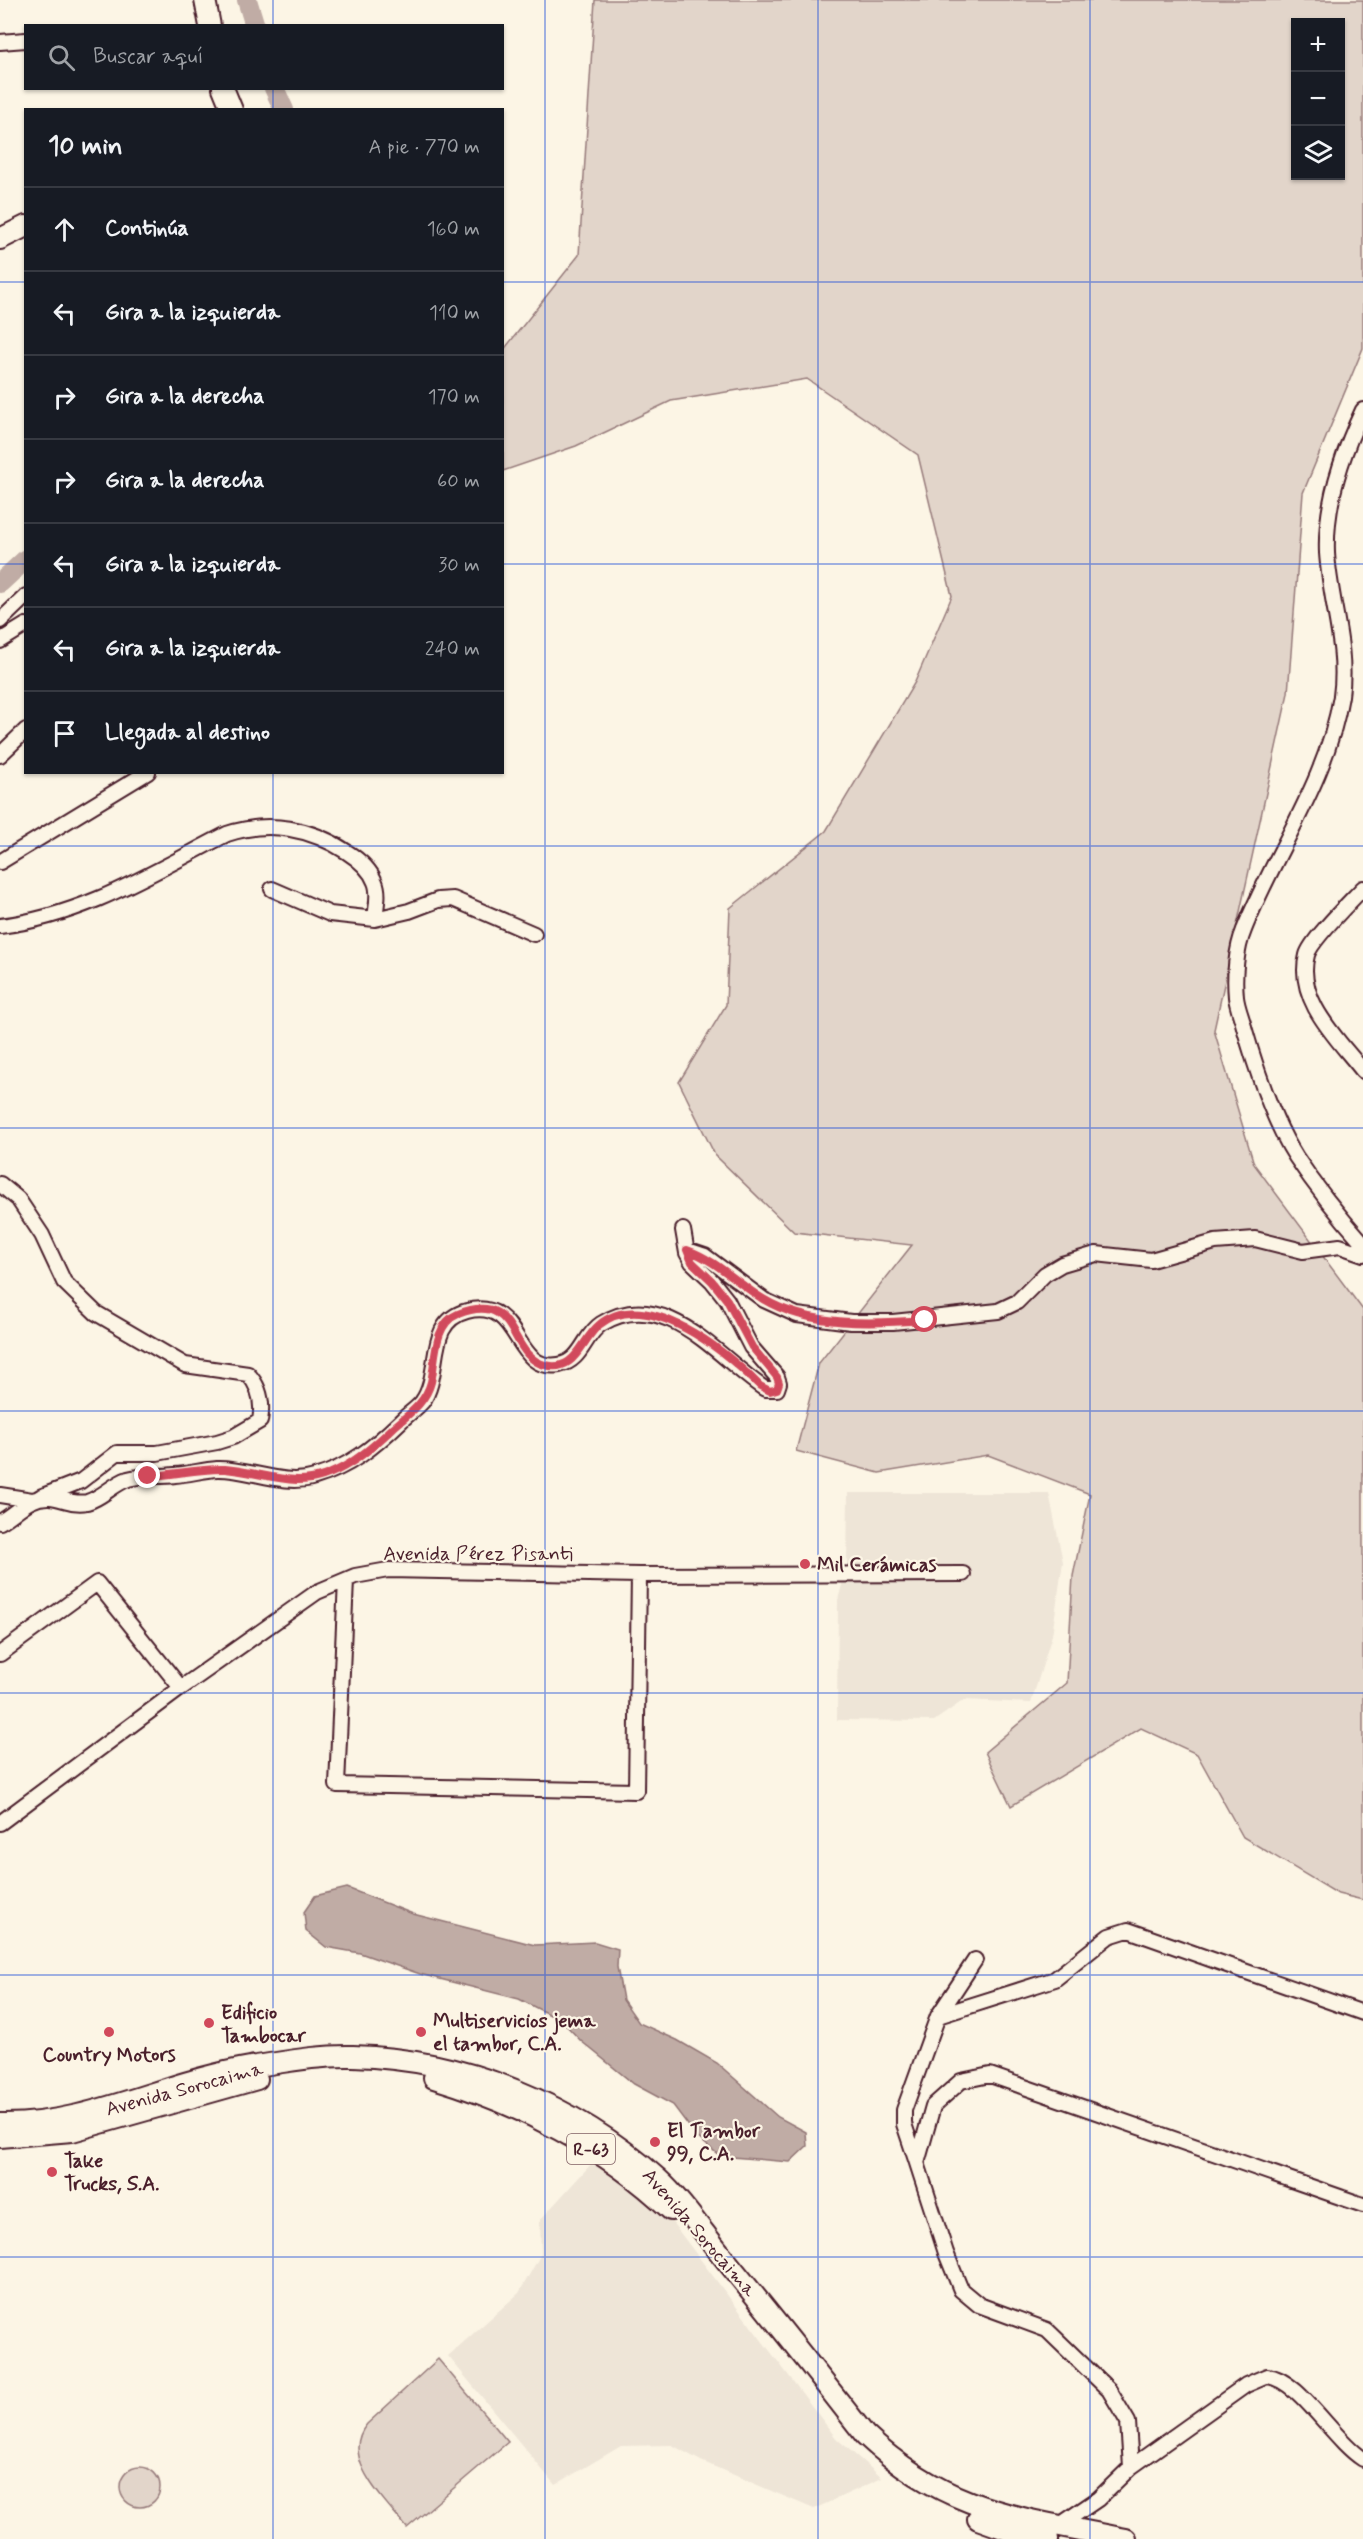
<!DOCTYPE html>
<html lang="es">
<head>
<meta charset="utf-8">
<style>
	body { margin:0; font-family:Mynerve,sans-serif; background:#242831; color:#f1f3f6 }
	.controls { position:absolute; right:18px; top:18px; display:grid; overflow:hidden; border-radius:0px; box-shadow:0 2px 4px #0004 }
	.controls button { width:54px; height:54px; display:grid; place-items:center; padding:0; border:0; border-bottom:2px solid #363941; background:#171b24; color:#f1f3f6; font:30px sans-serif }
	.stop { position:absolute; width:18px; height:18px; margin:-14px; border:4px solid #d1495b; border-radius:50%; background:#fff }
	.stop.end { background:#d1495b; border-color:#fff; box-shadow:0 2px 6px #0008 }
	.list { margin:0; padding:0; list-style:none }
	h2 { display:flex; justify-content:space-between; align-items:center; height:78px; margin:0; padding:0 24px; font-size:26px }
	h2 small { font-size:20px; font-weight:400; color:#9ea1a6 }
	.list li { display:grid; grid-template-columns:39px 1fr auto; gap:18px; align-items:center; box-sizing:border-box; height:84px; padding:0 24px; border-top:2px solid #363941 }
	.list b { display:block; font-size:22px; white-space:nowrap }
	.list em { font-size:20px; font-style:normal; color:#9ea1a6 }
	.icon { flex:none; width:33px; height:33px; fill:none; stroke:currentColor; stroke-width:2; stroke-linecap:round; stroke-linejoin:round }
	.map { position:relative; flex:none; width:1363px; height:2539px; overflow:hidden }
	.search { position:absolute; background:#171b24; box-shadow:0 2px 4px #0004; left:24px; top:24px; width:480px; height:66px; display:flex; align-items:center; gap:15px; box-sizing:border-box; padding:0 21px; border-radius:0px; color:#9ea1a6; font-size:22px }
	.panel { position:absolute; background:#171b24; box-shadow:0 2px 4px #0004; left:24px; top:108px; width:480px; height:666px; border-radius:0px }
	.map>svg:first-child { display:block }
</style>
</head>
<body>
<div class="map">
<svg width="1363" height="2539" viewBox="0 0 1363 2539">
	<rect width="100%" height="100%" fill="#fcf5e5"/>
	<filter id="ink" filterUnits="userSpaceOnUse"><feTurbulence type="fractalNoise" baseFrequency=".0167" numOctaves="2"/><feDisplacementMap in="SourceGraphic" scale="12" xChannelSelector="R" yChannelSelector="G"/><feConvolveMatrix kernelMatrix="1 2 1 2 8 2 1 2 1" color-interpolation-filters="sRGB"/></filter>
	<g filter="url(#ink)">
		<path fill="#eee5d7" d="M848,1493H1049L1063,1562L1052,1635L1031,1703L964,1700L934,1721L837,1720L838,1600L847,1566Z
			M593,2162L656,2201L836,2438L882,2478L814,2509L701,2461L672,2445L621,2446L555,2485L448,2356L519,2293L541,2254L540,2220Z"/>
		<path fill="#e2d5ca" stroke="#967a7a" stroke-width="1.5" fill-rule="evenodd" d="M595,0H1363V348L1303,493L1288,693L1214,1030L1254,1164L1363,1310V1900L1338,1894L1243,1837L1197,1754L1141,1728L1011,1806L985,1752L1067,1683L1073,1576L1090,1494L988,1455L879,1473L796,1451L819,1363L912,1245L794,1232L715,1155L679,1082L726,1005L730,908L826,831L915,682L952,596L918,455L807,379L671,401L576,446L503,471L502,352L579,255ZM1296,22H1340V176H1296Z
			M438,2359L508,2442L407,2528C386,2501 338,2458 367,2424Z
			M120 2487a20 20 0 1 1 40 0a20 20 0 1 1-40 0Z"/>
		<path fill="#c0aca5" stroke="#917474" stroke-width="1.5" d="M347,1888L413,1914L535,1945L595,1942L618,1949L617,1967L623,2000L639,2023L677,2040L717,2063L778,2117L806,2132L807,2146L790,2162L720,2156L697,2137L673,2105L634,2084L581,2041L562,2021L519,1999L420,1974L360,1953L326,1947L306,1931L304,1912L315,1896Z"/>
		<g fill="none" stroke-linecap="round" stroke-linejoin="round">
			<path stroke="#c0aca5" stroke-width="20" d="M247,0L255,26
				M274,88L284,110
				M0,583L26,559"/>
			<defs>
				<path id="minor" d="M0,42L26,40
					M1363,410C1342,454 1325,503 1327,553C1330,602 1348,648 1341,696C1327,782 1275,851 1244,930C1236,949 1234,976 1236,997C1237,1007 1242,1018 1244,1027C1256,1069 1273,1121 1296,1157C1316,1187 1339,1216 1363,1243
					M0,621L26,596
					M0,641L26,625
					M0,755L26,730
					M0,862L148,772
					M1363,888C1351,901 1311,940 1307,955C1295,1000 1339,1040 1363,1071
					M375,919L409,911L438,900L453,899L534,934
					M0,926C84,916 153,872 227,834C269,820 311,828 347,852C358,859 370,869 375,882C380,893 376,907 375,919L330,914L272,889
					M0,1184L18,1199L42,1235L64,1282L96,1313L185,1365L248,1374C260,1387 263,1404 260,1421L233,1437L217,1442L157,1453H117L81,1481L40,1497
					M687,1250L705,1256L764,1300L797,1315L851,1322H893L998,1311L1017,1302L1045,1274L1062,1264L1096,1254L1151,1260L1215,1242L1255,1239L1303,1251L1340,1246L1363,1254
					M0,1495L32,1500
					M0,1522C17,1513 28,1496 50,1497C62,1498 73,1505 87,1502C102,1498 113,1484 128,1479C143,1475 159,1477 175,1475C189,1474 203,1470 217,1469C249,1468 283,1487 315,1477C350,1467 375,1446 401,1421C407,1415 416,1409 422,1402C443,1374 424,1322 467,1311C523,1297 511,1373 559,1365C582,1361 584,1335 601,1324C665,1284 719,1359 765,1389H777L779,1383L777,1377L751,1347L727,1300L712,1281L692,1262L687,1253L683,1230
					M346,1580L337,1785L636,1791L639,1575
					M0,1654L97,1583L181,1688
					M0,1823L181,1688L317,1592L355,1576L388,1570L639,1575L963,1574
					M938,2016L975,1960
					M917,2163L904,2124V2110L938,2016L1055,1979L1109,1936L1128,1930L1363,2013
					M1131,2467L1246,2385L1267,2376C1299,2379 1332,2439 1363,2459
					M1054,2529L1098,2499L1131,2467L1128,2422L1109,2390L1047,2330L979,2305L961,2290L946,2253L917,2163L933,2106L961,2081L990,2075L1363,2205"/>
				<path id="primary" d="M205,0L210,26
					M223,88L232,110
					M0,239L26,226
					M434,2078C520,2104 605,2147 671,2210
					M0,2124C88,2126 166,2081 250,2067C284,2062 319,2055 353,2056C465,2059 574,2104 657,2178C681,2200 700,2228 720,2253C769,2313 818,2374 865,2435C948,2513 1020,2517 1126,2539
					M0,2137L72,2131L257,2079
					M978,2519L1014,2532L1048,2539"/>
			</defs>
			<use href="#minor" stroke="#4a1f2b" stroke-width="18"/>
			<use href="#primary" stroke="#4a1f2b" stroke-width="24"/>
			<use href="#minor" stroke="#fcf5e5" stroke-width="14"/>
			<use href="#primary" stroke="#fcf5e5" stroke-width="20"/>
		</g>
	</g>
	<g fill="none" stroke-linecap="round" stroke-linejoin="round" filter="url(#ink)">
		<path stroke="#d1495b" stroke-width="8" d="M148,1476C174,1475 200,1468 225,1469C249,1471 273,1479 297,1480C335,1481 369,1451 394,1427C409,1414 426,1402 431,1382C436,1360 433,1324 458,1314C520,1290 507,1356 545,1365C576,1373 581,1340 599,1325C647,1285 727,1353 760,1386L770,1391L777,1389L779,1383L777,1377L752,1347L727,1300L712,1281L692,1262L687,1250C716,1260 737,1283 763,1299C809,1327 873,1324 925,1320"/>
	</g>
	<path fill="none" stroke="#1d4ed8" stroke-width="1.5" stroke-opacity="0.55" d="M273,0V26M545,0V2539M818,0V2539M1090,0V2539M273,88V110M0,282H26M502,282H1363M0,564H26M502,564H1363M273,772V2539M0,846H1363M0,1128H1363M0,1411H1363M0,1693H1363M0,1975H1363M0,2257H1363"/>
	<g fill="#d1495b" stroke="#fcf5e5" stroke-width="2">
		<circle cx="805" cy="1564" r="6"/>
		<circle cx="209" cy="2023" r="6"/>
		<circle cx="109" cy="2032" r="6"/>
		<circle cx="421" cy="2032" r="6"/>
		<circle cx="655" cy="2142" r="6"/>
		<circle cx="52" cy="2172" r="6"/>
	</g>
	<g text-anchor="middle" stroke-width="4.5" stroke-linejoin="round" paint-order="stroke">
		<rect fill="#fcf5e5" stroke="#7f5f63" stroke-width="1.5" x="567" y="2134" width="48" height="30" rx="4.5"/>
		<g font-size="18" font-weight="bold" fill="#4a1f2b">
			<text x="591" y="2155">R-63</text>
		</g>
		<g font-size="20" fill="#4a1f2b" stroke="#fcf5e5">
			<text x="478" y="1560">Avenida Pérez Pisanti</text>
			<text transform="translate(184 2088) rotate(-15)" y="7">Avenida Sorocaima</text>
			<text transform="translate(700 2232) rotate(49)" y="7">Avenida Sorocaima</text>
		</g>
		<g font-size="20" font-weight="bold" fill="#4a1f2b" stroke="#fcf5e5" text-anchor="start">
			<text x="817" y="1571">Mil Cerámicas</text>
			<text x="221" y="2019">Edificio<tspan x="221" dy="23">Tambocar</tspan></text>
			<text x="433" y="2027">Multiservicios jema<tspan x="433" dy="23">el tambor, C.A.</tspan></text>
			<text x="109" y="2061" text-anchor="middle">Country Motors</text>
			<text x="667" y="2137">El Tambor<tspan x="667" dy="23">99, C.A.</tspan></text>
			<text x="64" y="2167">Take<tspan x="64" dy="23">Trucks, S.A.</tspan></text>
		</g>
	</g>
</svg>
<div class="controls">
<button>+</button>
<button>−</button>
<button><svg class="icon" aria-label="layers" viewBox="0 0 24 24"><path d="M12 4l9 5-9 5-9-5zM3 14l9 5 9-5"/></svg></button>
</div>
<div class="stop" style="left:925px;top:1320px"></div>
<div class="stop end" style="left:148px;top:1476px"></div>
<div class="search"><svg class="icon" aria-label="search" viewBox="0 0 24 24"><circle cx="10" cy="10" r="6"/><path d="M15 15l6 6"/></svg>Buscar aquí</div>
<section class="panel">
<h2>10 min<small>A pie · 770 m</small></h2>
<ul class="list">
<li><svg class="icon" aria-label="ahead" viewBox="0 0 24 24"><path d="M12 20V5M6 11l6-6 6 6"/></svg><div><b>Continúa</b></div><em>160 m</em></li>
<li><svg class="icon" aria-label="left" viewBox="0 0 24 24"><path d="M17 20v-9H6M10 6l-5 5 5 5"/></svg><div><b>Gira a la izquierda</b></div><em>110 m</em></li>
<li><svg class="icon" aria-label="right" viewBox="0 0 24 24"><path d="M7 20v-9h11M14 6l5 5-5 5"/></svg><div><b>Gira a la derecha</b></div><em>170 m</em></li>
<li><svg class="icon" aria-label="right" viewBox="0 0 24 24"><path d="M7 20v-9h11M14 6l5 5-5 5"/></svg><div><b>Gira a la derecha</b></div><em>60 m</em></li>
<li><svg class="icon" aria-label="left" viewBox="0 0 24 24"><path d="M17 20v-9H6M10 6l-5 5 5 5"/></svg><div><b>Gira a la izquierda</b></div><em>30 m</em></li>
<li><svg class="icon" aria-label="left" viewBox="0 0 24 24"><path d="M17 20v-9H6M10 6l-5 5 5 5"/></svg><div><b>Gira a la izquierda</b></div><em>240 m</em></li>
<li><svg class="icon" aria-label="arrive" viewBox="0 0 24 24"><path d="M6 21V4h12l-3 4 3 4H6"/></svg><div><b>Llegada al destino</b></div></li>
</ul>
</section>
</div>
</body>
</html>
